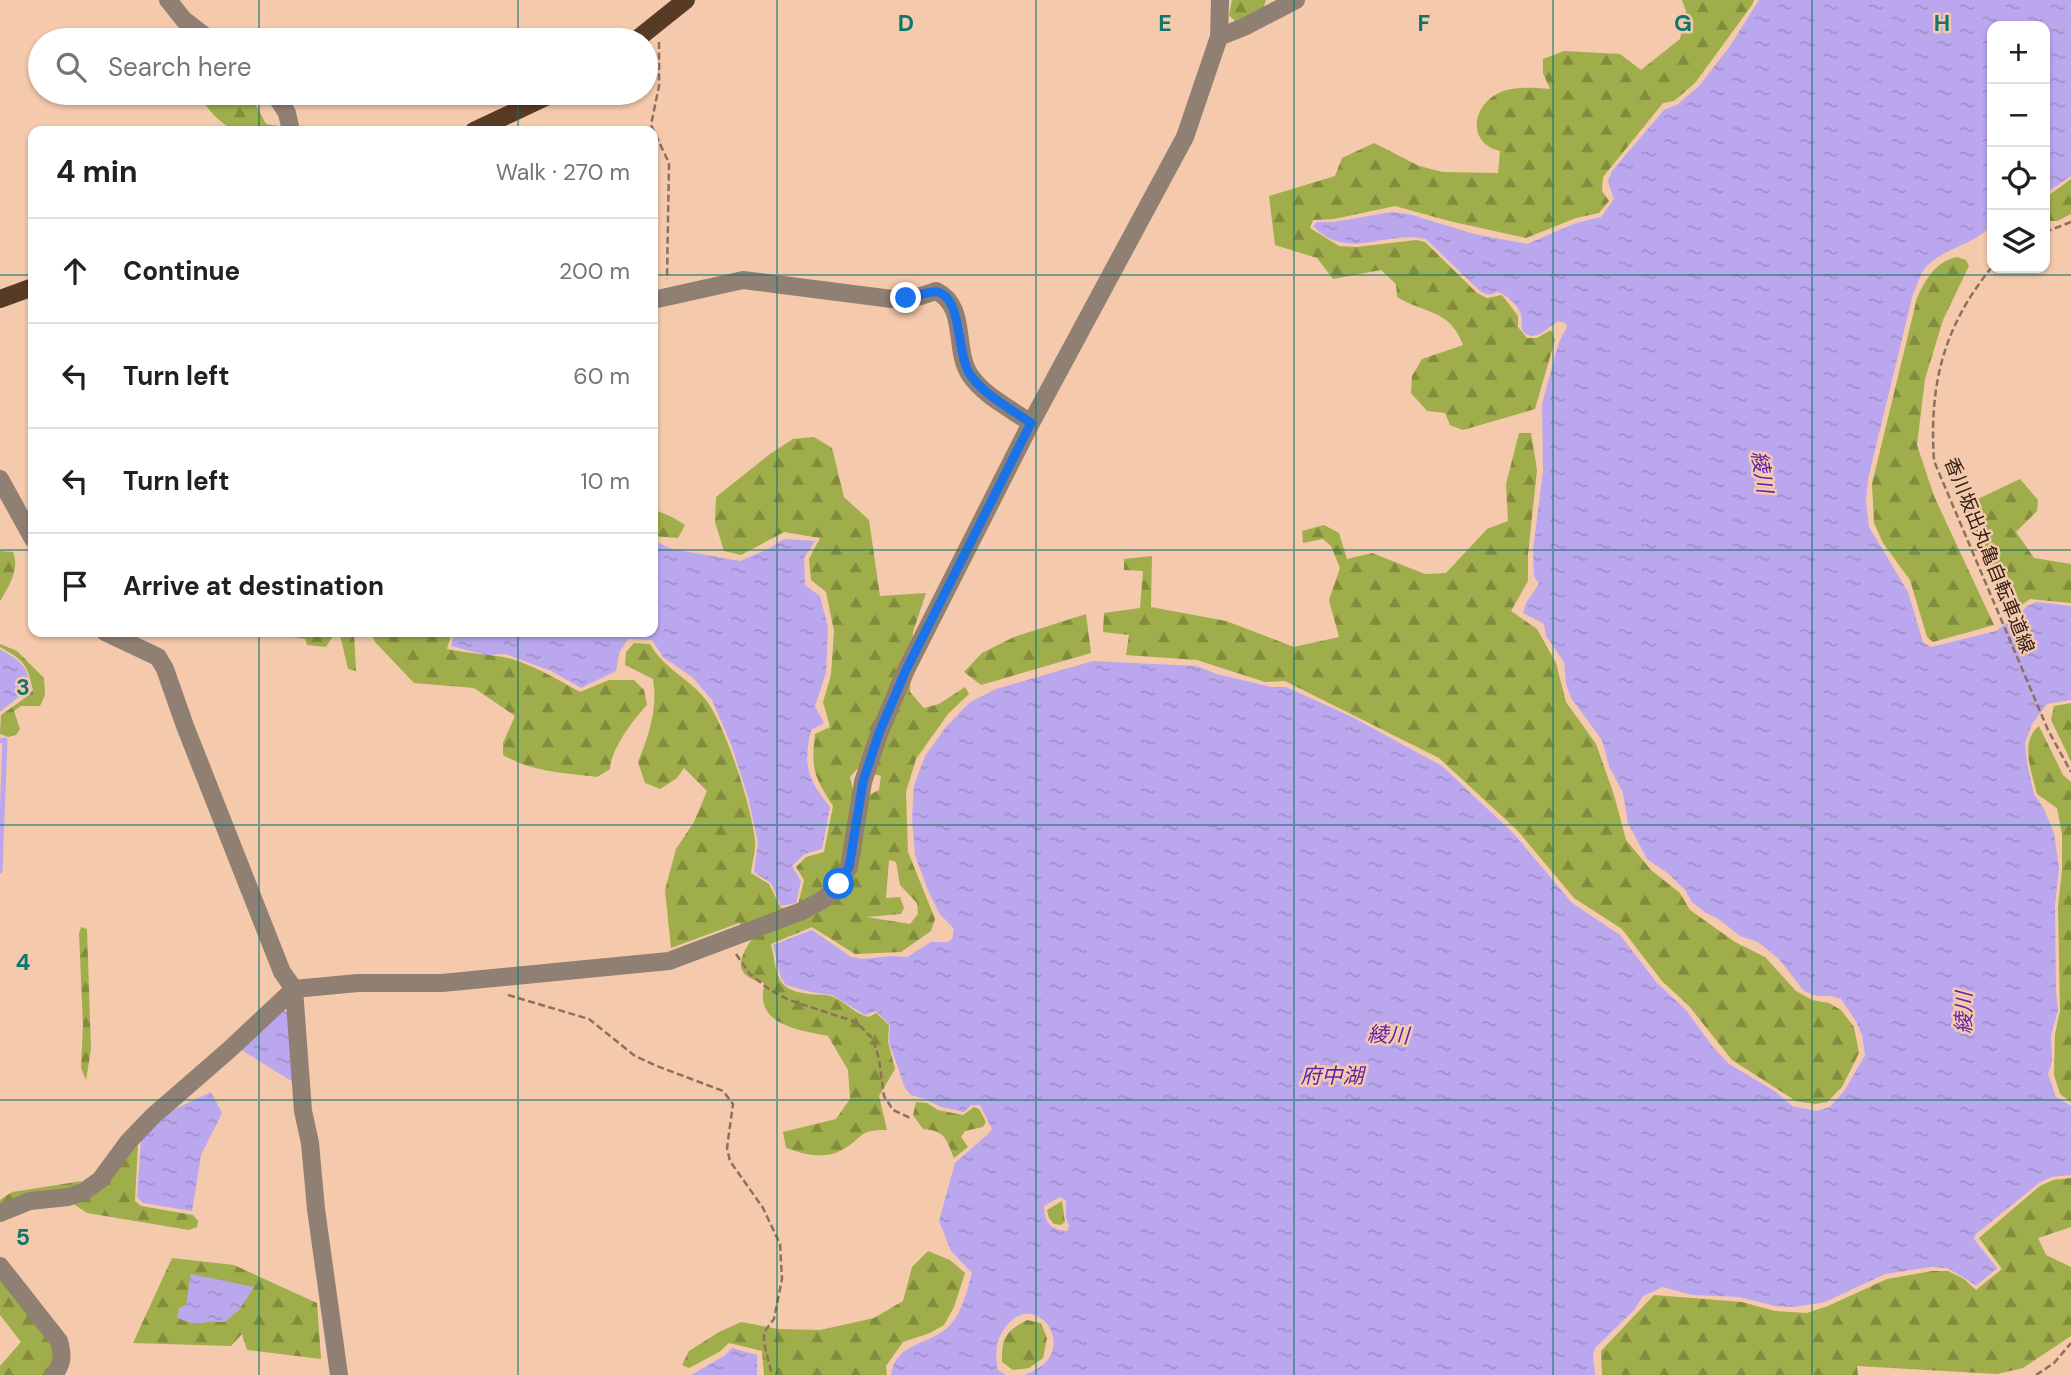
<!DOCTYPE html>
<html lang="en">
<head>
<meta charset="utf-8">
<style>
	body { margin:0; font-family:"DM Sans","Noto Sans JP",sans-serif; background:#f6f6f6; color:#202124 }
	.controls { position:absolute; right:21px; top:21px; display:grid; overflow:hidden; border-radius:14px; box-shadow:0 2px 5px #0004 }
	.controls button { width:63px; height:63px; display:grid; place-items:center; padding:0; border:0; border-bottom:2px solid #e0e0e0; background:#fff; color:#202124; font:35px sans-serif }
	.stop { position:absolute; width:21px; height:21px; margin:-16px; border:5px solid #1a73e8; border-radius:50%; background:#fff }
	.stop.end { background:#1a73e8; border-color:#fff; box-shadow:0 2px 7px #0008 }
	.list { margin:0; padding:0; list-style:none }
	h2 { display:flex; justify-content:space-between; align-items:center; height:91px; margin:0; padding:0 28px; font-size:30px }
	h2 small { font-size:23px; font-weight:400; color:#757577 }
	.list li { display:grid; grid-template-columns:46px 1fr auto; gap:21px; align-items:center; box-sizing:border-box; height:105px; padding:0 28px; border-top:2px solid #e0e0e0 }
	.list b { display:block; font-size:26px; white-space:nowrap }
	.list em { font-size:23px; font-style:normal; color:#757577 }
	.icon { flex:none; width:38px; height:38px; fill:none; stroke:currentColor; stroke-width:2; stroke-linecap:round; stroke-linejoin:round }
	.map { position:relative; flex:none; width:2071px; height:1375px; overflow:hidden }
	.search { position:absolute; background:#fff; box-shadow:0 2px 5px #0004; left:28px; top:28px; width:630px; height:77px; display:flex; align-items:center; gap:18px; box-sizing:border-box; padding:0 24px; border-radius:38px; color:#757577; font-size:26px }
	.panel { position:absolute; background:#fff; box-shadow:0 2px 5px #0004; left:28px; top:126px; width:630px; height:511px; border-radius:14px }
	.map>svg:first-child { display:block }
</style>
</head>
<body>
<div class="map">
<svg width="2071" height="1375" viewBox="0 0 2071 1375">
	<defs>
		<pattern id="forest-firs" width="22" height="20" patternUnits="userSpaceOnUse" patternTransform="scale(1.75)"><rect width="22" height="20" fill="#9fad4b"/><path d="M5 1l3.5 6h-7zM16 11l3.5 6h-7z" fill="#828c3d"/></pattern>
		<pattern id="water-ripples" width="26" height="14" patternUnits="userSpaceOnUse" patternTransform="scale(1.75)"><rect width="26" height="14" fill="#bba7ee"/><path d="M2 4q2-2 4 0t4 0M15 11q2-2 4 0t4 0" fill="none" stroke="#a18fcb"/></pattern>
	</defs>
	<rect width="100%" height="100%" fill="#f4c9ac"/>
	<path fill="url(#forest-firs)" fill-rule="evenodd" d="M1232,0H1266L1261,15L1238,24L1229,15Z
		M1682,0H1754L1752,5L1695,83L1674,101L1663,103L1603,177L1602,191L1609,201L1599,213L1576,218L1526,238L1449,221L1395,206L1334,219L1313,220L1310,228L1339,246L1357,247L1416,240L1425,242L1477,293L1487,298L1502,295L1518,316V327L1527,338H1537L1551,330L1555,340L1535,409L1463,430L1450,425L1445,413L1427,411L1411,393L1412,376L1422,359L1463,345C1450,309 1425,314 1397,297L1396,284L1381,270L1333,279L1317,258L1275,245L1269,196L1335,176L1342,158L1374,143L1419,166L1443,172L1498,173L1500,151C1466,143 1472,104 1501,92C1515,86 1535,88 1550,89L1543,73V59L1564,51L1620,54L1641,70L1680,39L1686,11Z
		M198,93H247L253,99L266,124L280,126V131C268,131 252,134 239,131C223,128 205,107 198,93Z
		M2071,179V214L2057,221H2045V198Z
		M1957,257L1966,260L1969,266L1943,320L1925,379L1917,445L1934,496L1994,625L1933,642L1927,637L1910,580L1883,543L1874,523L1872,484L1917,298C1926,279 1935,262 1957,257Z
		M1519,433H1531L1537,470L1528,554V581L1511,611L1537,629L1556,663L1566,702L1596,744L1614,795L1626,840L1651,870L1680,893L1690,910L1735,942L1765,957L1796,991L1812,1000L1829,1003L1841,1010L1854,1027L1859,1053L1842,1087L1827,1102L1815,1104L1796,1101L1732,1060L1689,1006L1662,981L1622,929L1574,898L1517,830L1439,758L1285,681L1265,682L1197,660L1126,655L1129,635L1103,632L1104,613L1140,608L1143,571L1124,570V559L1152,556L1151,607L1226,621L1294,647L1339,637L1329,600L1340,568L1331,546L1323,539L1303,543L1302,531L1324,525L1339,533L1347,559L1372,553L1425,574L1446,573L1487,529L1508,521L1506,484Z
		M814,437L832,448L844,497L869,520L880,596L926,593L913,632L910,692L924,708L939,704L965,687L969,694L948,714L916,759L906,792L908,852L935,919L931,931L901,952L855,954L812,927L771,944C778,974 774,990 809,994C816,995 825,994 831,996C845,1001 854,1014 869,1017L876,1013L889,1025L888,1042L895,1069L879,1096L887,1130C856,1130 865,1137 842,1150C823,1160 804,1154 786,1148L783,1132L836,1119L850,1099L848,1070L828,1036C807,1031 767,1028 763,1000C762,995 764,988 764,983C731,975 739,959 753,937L739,923L671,948L665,890L676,849L694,822L707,791L684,768L677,778L660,789L645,783L638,762C649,735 658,708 653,679L625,665L626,652L634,643L650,644C663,668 690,679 706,700C726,727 752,808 755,841C756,851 752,863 751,873L769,884L781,908L798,905L804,880L796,867L806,857L824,852L833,806C814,776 811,770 815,734L830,727L823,702L831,675L834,631L826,592L811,580L809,559L820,538L784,532L741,555L724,551L715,522L716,497L770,454L793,439ZM857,769L881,776L879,790L867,796L854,794L850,777ZM889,860L896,862L900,885L917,903L918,914L910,924L866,917L901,914L904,908L900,897L886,898Z
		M2020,479L2038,500L2037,511L2016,532L2034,558L2071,564V603L2030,599L2010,613L1963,506Z
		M653,509L672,517L685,525L678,538L653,536Z
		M0,551L13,552C20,568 9,587 0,601Z
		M1086,614L1091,653L981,685L964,672L982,653L1014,637Z
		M240,632H354L356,671L348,669L340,635L333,636L326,647L307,645L305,639C284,634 259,640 240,632Z
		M371,632H452L447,649C466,653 484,654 503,657C529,662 556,679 580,692L609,680H634L644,690L647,705C633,720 611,749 610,769L597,777C566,773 531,772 503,755V743L515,716L474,688L414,683L375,642Z
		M0,644L17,651L44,678L45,695L40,706H21L14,711L20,729L16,735L8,737L0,734L1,715L25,698L33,690C27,663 23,660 0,647Z
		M2071,703V761L2051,720L2054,706Z
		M2039,726L2063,775L2071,782V1102L2060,1094L2054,1075L2055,1034L2060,1011L2058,906L2062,870V835L2057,808L2037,794C2032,773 2019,742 2039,726Z
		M81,927L87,929L91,1049L86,1080L81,1068L83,1025L79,934Z
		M916,1102L927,1103L938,1110L963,1115L974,1107L979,1109L986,1122L983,1127L965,1131L961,1137L968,1147L954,1158C946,1139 946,1131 923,1129L913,1115Z
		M138,1143L135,1201L141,1206L193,1215L198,1221L197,1227L189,1230L87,1213L72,1203Z
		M2071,1178V1227L2038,1238L2046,1255L2071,1267V1336L2023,1368L1997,1374L1857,1366L1858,1375H1602L1601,1351L1654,1295L1742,1302L1775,1311L1807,1313L1828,1306L1887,1279L1932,1271H1948L1964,1279L1976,1290L2002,1269L1979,1238L2040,1186L2053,1180Z
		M82,1181L70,1192L0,1205V1200L12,1192Z
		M1062,1201L1065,1222L1061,1225L1054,1224L1049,1218L1047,1210Z
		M928,1251L950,1260L965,1273L954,1307L944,1325L930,1333L903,1342L886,1366L887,1375H764L762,1351L729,1343L719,1352L689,1368L682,1365L689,1351L719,1332L741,1322L778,1329L820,1330L874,1318L903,1301L912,1267Z
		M172,1258L234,1265L317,1303L321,1359L247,1350L242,1334L231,1346L133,1343ZM186,1305L240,1309L224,1322L209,1321L179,1309Z
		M0,1277L53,1347L55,1359L45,1375H0V1366L21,1342L0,1315Z
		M1027,1320L1041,1323L1047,1338L1043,1358L1029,1368L1013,1370L1002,1362C1002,1337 1005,1332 1027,1320Z"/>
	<path fill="url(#water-ripples)" fill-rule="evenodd" d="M1759,0H2071V176L2045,194V26H1992V225C1975,245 1944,247 1925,268C1920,274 1917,286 1913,294L1868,479L1866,501L1869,527L1908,592L1923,642L1931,647L1996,631L2019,614L2027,606L2036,602L2071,606V700L2047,704L2032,724L2025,743L2027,763L2034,794L2044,809L2054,833L2059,868L2055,905L2056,993L2058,1010L2051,1036L2052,1061L2048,1074L2056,1097L2071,1106V1175L2051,1177L2039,1183L1976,1234L1974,1239L1997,1268L1976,1286L1965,1278L1947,1268L1931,1267L1885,1274L1825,1302L1795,1307L1775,1306L1739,1297L1692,1295L1663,1287L1643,1296L1634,1310L1595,1348L1593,1356L1595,1375H1024C1087,1354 1035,1284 1005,1328C995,1341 995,1355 998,1370L1006,1375H891C895,1341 934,1345 951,1324C963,1310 967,1290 972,1273L951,1251L939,1221L955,1163L988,1134L992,1129L980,1105H971L964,1112L941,1107L925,1099L911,1095L905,1088L889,1042L890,1025L876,1011L865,1015L832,995L811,992L786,985L781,978L773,945L812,930L851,957L863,959L890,956L907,957L931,942H948L952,939L954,929L939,913L927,888L915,855L912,817L914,785L925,756L946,727L970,702L996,689L1093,661L1196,666L1217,674L1271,687H1286L1352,717L1442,766L1514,834L1572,903L1620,935L1657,983L1686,1010L1713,1047L1729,1064L1776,1092L1792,1106L1816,1111L1830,1107L1845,1090L1865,1055L1862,1035L1856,1021L1841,999L1831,996H1817L1804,991L1779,959L1758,942L1740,936L1717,918L1706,913L1692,902L1685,890L1669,874L1647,859L1628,823L1623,793L1609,766L1602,740L1571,698L1566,684L1564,662L1546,636L1544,624L1523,613L1526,603L1539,584L1534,576L1533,550L1543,471L1542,404L1559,342L1567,327L1565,323L1558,321C1546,329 1536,342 1523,332C1520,326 1523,321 1521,315C1519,305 1505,293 1496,292C1490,296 1486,295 1480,291L1426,239C1385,230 1348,262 1313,226L1317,222H1334L1391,212L1409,214L1474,234L1527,244L1576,223L1601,217L1614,199L1608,182L1612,171L1664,110L1678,104L1699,86L1730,46ZM1060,1197L1066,1201V1218L1069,1226L1067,1231C1051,1230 1044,1222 1044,1206Z
		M784,539L815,541L804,558L805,585L820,596L828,627L826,673L815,706L824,723L811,730C803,767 807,778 830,807L822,849L805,854L792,866L801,881L796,903L781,906L771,883L754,872L758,842L748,797L731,744L712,700L692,677L663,657L652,640L628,639L619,653L616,671L581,688L551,671L505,654L486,655L451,646L455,632H653V540L672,549L740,561L768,549Z
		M0,649C20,661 26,664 31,687L0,712Z
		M282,1009L291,1015L293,1082L240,1049Z
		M211,1092L222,1113L201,1155L192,1211L143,1203L137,1197L141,1139L169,1112Z
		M191,1274L254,1287L240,1309L224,1322C205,1319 196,1329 177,1317L179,1309L186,1305Z
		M732,1348L757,1355V1375H691L724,1356Z"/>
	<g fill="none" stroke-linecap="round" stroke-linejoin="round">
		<path stroke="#bba7ee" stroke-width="5" d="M0,741L5,740L0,871"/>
		<path stroke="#8d705d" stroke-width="2.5" stroke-dasharray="7 3.5" stroke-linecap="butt" d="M659,42V86L651,125L669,163L667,279
			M2045,232L2071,222
			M1992,267C1943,327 1929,385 1934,461L2048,730L2071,772
			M736,954L750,974L770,990L789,1000L856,1022L873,1039L879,1059L884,1096L893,1110L910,1118
			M508,995L589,1019L635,1056L657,1066L723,1091L733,1104L727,1148L730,1161L763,1208L780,1244L782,1279L774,1319L764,1332V1343L772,1375
			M2036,1375L2054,1363L2071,1343"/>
		<path stroke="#907f73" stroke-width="18" d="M168,0L184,20L210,40
			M1219,37L1244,27L1296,0
			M274,93L287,113L291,131
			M653,300L743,280L892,299L921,296L936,291C968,306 953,350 970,375C984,396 1011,409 1031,423
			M0,479L33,539
			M105,632L158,657L165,669L185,726L282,972L294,989L303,1111L310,1143L316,1209L339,1375
			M0,1213L30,1201L68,1197L83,1192L100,1180L128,1142L153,1116L230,1049L294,989L358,983H442L669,961L802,911L824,899L839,884L849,867L863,782L879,734L906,670L1031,423L1185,137L1219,37L1220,0
			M0,1266L59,1341C63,1355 63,1363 54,1375"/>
		<path stroke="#583b25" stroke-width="18" d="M636,40L686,0
			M474,131L554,93
			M0,299L33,287"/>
	</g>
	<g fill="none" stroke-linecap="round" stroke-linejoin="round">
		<path stroke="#1a73e8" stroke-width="9" d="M839,884L849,867L863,782L879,733L906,670L1031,423C1011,409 986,396 971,376C956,356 963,299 938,292C930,290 915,297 906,298"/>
	</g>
	<path fill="none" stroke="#0f766e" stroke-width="2" stroke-opacity="0.55" d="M259,0V40M518,0V40M777,0V1375M1036,0V1375M1294,0V1375M1553,0V1375M1812,0V1375M259,93V131M518,93V131M0,275H33M653,275H2071M0,550H33M653,550H2071M259,632V1375M518,632V1375M0,825H2071M0,1100H2071"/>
	<g text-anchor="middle" stroke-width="5" stroke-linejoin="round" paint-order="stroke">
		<g font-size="19" fill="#302015" stroke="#f4c9ac">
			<text transform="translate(1990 555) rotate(68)" y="7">香川坂出丸亀自転車道線</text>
		</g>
		<g font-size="21" font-style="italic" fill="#5f23ad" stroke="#f4c9ac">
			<text transform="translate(1762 472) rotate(81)" y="7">綾川</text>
			<text transform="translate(1964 1013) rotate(-89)" y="7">綾川</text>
			<text transform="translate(1388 1035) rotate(3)" y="7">綾川</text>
			<text x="1332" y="1083">府中湖</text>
		</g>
	</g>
	<g font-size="23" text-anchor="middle" font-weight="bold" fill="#0f766e" stroke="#f4c9ac" stroke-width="5" stroke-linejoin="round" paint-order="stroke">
		<text x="906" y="31">D</text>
		<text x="1165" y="31">E</text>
		<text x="1424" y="31">F</text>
		<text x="1683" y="31">G</text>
		<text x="1942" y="31">H</text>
		<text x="23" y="695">3</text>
		<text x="23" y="970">4</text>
		<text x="23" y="1245">5</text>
	</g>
</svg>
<div class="controls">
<button>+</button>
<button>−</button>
<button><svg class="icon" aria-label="locate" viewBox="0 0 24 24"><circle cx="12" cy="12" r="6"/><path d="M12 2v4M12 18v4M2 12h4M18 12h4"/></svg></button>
<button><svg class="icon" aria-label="layers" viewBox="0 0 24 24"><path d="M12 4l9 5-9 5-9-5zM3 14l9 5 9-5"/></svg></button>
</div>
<div class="stop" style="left:839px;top:884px"></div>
<div class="stop end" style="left:906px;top:298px"></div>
<div class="search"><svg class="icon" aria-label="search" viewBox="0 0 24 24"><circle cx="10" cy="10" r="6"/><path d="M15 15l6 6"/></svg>Search here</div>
<section class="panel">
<h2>4 min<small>Walk · 270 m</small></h2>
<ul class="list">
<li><svg class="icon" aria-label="ahead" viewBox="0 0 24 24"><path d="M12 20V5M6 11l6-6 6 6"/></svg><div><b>Continue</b></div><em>200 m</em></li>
<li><svg class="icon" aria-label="left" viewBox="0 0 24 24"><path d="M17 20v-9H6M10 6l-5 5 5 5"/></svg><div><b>Turn left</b></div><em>60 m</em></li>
<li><svg class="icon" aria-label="left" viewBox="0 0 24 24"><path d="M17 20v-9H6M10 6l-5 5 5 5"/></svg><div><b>Turn left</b></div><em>10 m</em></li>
<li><svg class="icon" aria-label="arrive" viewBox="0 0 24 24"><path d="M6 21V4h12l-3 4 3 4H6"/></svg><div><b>Arrive at destination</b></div></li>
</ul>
</section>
</div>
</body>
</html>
